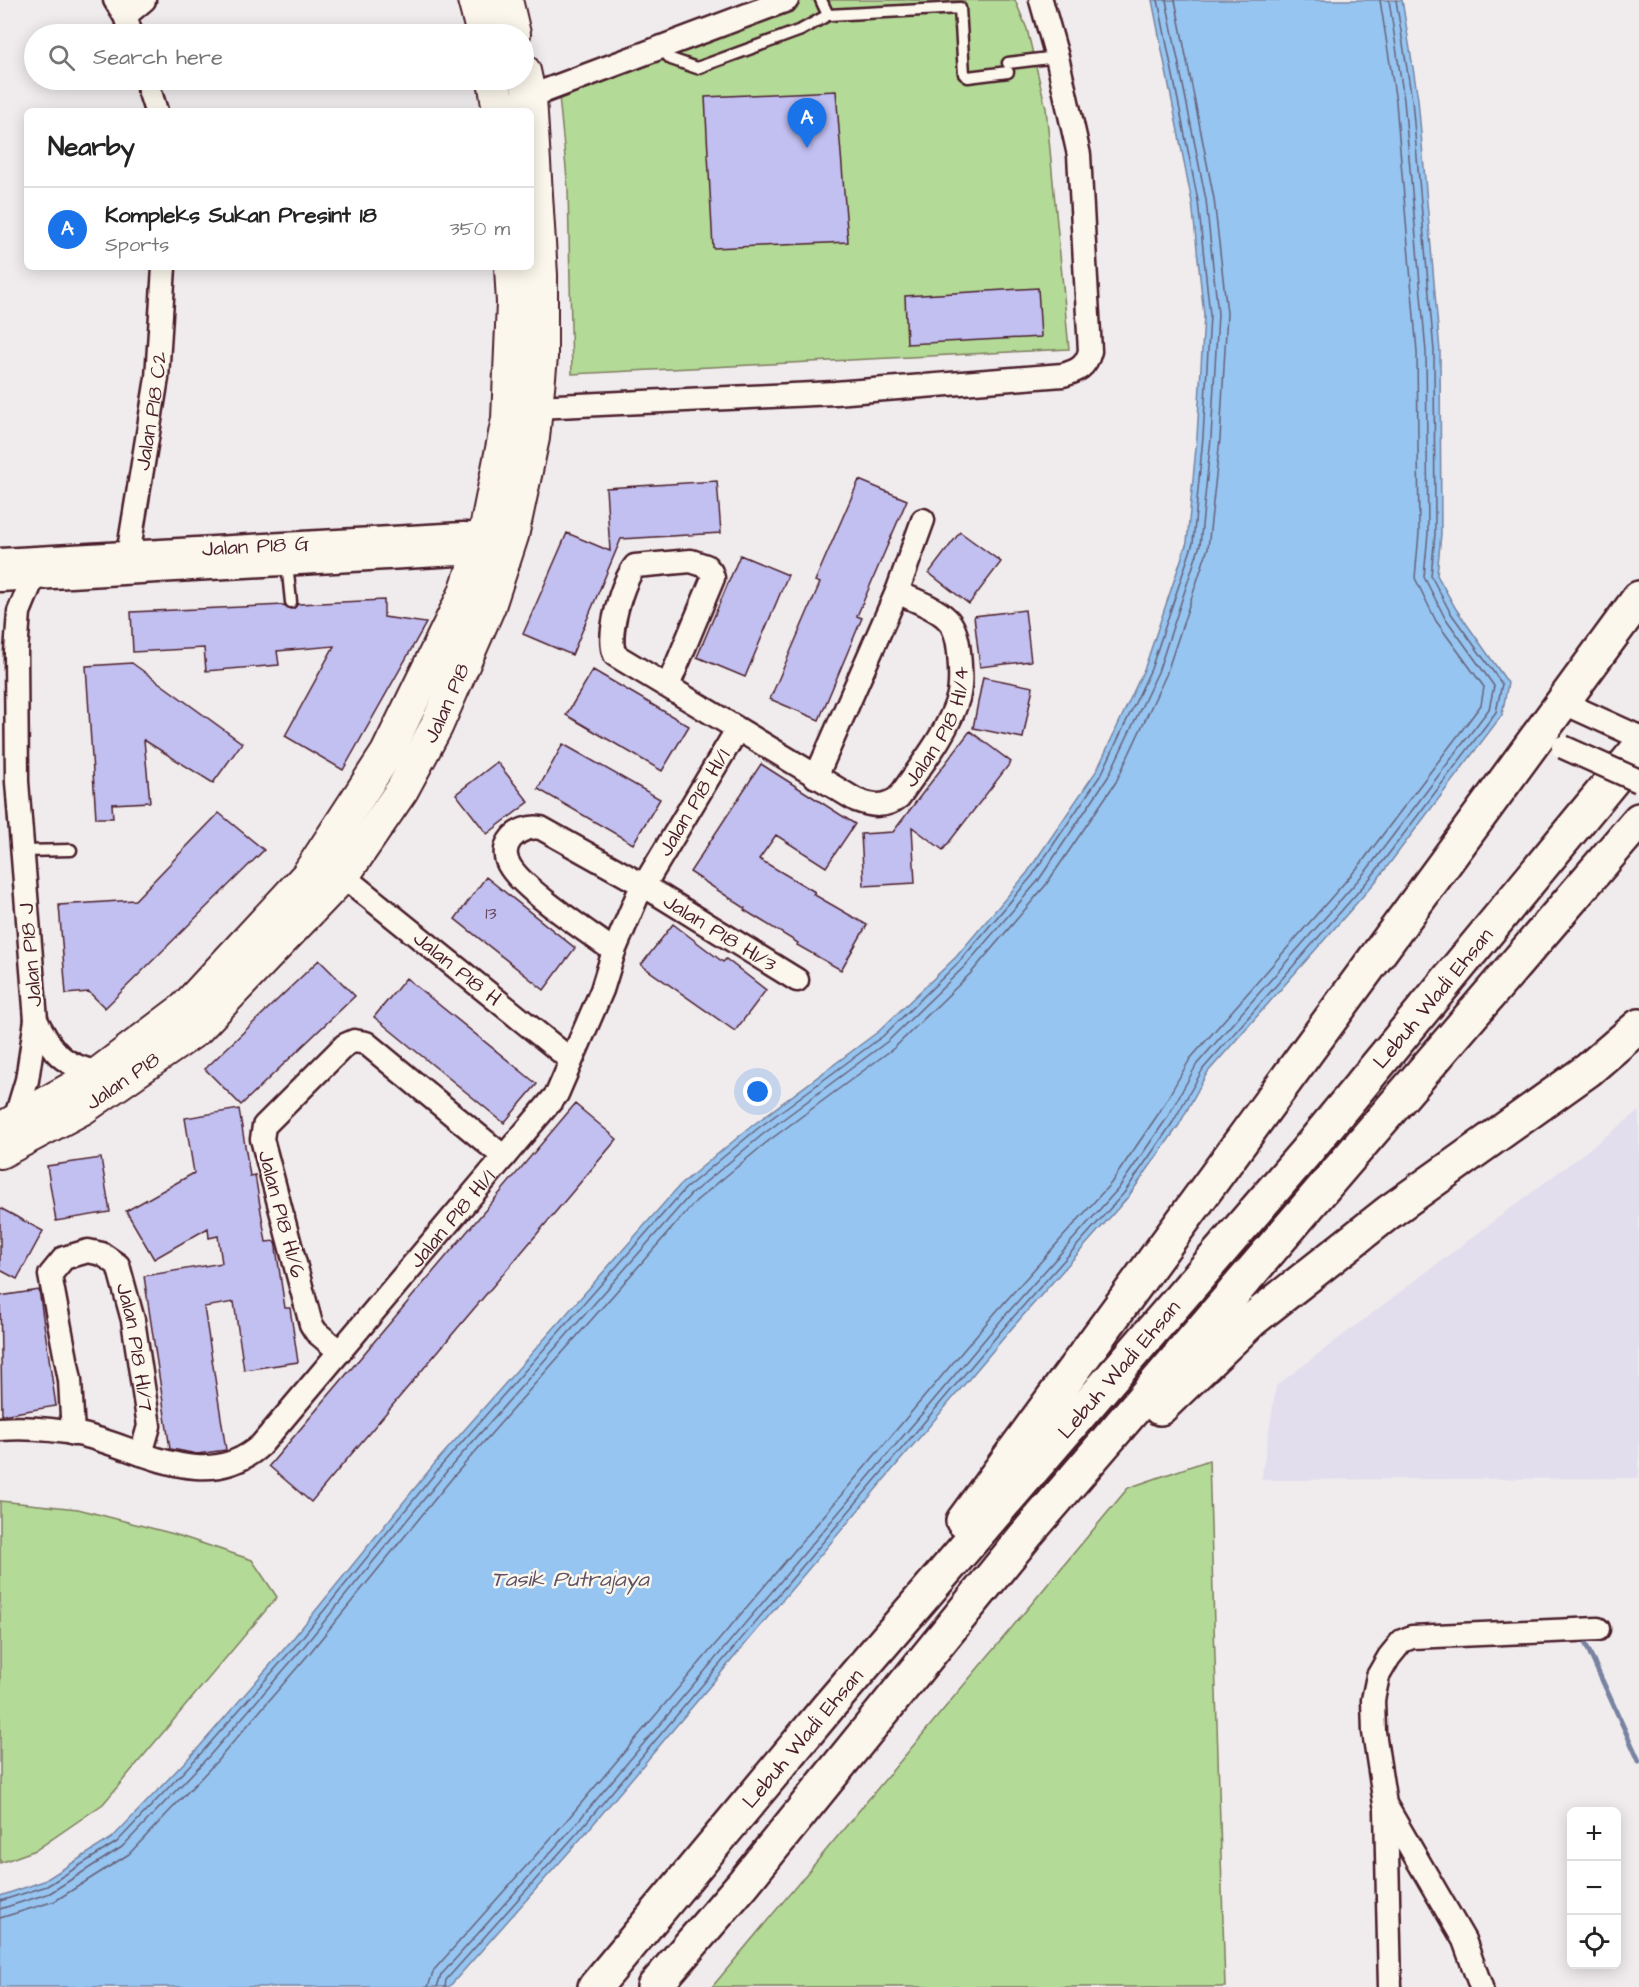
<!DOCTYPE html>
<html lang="en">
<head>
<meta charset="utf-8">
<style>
	body { margin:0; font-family:"Architects Daughter",sans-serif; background:#f2f2f2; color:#222 }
	.controls { position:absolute; right:18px; bottom:18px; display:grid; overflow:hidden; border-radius:9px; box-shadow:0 3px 15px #0003 }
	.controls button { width:54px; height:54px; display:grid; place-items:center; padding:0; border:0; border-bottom:2px solid #e0e0e0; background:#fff; color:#222; font:30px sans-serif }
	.you { position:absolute; left:758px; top:1092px; width:21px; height:21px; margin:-15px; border:4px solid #fff; border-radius:50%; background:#1a73e8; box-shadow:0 0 0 9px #1a73e833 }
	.badge { display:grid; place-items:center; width:39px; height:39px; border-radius:50%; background:#1a73e8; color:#fff; font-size:20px; font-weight:700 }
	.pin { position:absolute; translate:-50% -50px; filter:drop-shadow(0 2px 3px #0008) }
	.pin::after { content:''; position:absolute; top:32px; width:21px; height:18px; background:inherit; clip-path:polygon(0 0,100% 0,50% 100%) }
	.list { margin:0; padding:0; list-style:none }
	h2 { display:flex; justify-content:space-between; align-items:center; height:78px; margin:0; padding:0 24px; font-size:26px }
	h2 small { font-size:20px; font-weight:400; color:#767676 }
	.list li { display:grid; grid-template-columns:39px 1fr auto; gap:18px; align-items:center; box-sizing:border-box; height:84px; padding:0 24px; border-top:2px solid #e0e0e0 }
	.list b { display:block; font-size:22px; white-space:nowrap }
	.list p { margin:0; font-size:20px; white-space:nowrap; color:#767676 }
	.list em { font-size:20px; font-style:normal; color:#767676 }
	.icon { flex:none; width:33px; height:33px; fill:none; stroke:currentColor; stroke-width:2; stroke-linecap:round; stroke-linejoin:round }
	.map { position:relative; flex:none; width:1639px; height:1987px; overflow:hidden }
	.search { position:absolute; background:#fff; box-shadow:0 3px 15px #0003; left:24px; top:24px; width:510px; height:66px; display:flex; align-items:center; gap:15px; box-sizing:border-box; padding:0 21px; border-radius:33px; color:#767676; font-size:22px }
	.panel { position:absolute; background:#fff; box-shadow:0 3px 15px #0003; left:24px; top:108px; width:510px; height:162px; border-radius:9px }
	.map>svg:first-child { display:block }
</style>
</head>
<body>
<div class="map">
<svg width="1639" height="1987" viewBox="0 0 1639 1987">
	<rect width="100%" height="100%" fill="#f0eced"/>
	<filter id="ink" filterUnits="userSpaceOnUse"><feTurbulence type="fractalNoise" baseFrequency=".0167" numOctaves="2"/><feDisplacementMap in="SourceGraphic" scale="12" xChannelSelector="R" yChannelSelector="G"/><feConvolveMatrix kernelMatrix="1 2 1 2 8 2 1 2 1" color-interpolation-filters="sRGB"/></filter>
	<g filter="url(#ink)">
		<path fill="#e2deee" d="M1639,1111V1478L1261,1480L1276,1386Z"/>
		<path fill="#b3da96" stroke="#7e7c60" stroke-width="1.5" d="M799,0H1015L1027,29L1046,108L1069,349L572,374L568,189L559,96Z
			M1209,1460L1225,1987H712L1128,1488Z
			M0,1501L78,1509L174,1534L252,1560L277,1597L103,1804L36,1850L0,1863Z"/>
		<path fill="#95c5f0" stroke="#7783a1" stroke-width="1.5" d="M1152,0H1402L1418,99L1440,351L1441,534L1437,575L1456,609L1508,683L1502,715L1377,880L1207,1073L1179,1125L1128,1197L1012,1328L584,1835L449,1987H0V1896L44,1881L112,1838L200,1746L291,1641L436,1462L680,1185L753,1125L879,1031L956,957L1027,873L1097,770L1145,667L1187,542L1197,437L1204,315L1192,202Z"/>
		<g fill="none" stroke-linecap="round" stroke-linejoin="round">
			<path stroke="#68617a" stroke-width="1.5" d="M0,1901L47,1886L117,1842L204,1750L296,1645L441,1466L685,1189L757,1129L883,1036L960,961L1032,876L1102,773L1151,669L1193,543L1203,437L1210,315L1198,201L1158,0
				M0,1909L50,1893L122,1847L210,1755L301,1650L447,1471L690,1195L762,1135L888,1041L965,966L1038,881L1108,777L1158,672L1200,545L1211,438L1218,314L1206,200L1166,0
				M0,1918L55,1901L129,1854L217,1761L308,1655L453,1477L696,1201L767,1142L894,1048L971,973L1045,886L1116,782L1166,675L1208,548L1220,439L1227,313L1214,199L1175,0
				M428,1987L434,1970L567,1820L995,1313L1111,1183L1159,1113L1190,1059L1359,866L1481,705L1484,687L1436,621L1415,578L1419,533L1417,352L1396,102L1380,0
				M437,1987L441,1975L574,1826L1002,1319L1118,1189L1167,1118L1197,1064L1366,871L1489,709L1494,686L1444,616L1424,577L1428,533L1426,352L1404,100L1389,0
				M445,1987L446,1980L579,1831L1007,1324L1124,1193L1173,1122L1203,1069L1372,876L1496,712L1502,684L1450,612L1431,576L1435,534L1434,351L1412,100L1396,0"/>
			<path stroke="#7783a1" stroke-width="5" d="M1582,1636L1639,1761"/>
		</g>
		<path fill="#c2bff1" stroke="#4a1f2b" stroke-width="1.5" d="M836,91L848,242L713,248L705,97Z
			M1038,288L1041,337L907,344L905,296Z
			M859,480L907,500L857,616L862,618L819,720L770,699L820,583L815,581Z
			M717,481L721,533L621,539L572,655L523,634L567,533L610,551L606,488Z
			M960,532L1001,562L969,604L929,573Z
			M740,555L788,575L745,677L697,657Z
			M384,600V617L426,623L343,770L285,736L334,646L277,651L279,665L206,671L204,648L133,652L131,612L284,605L291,609L298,604Z
			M1025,610L1031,661L980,667L974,616Z
			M132,663L242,743L213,783L144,740L150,802L112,804L113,818H96L86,666Z
			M593,670L689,726L662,771L566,715Z
			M983,677L1033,687L1023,738L973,728Z
			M970,731L1011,762L943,850L912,827L915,883L864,886L861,834L893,832Z
			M563,744L660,799L633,844L538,789Z
			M497,762L529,802L487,834L456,794Z
			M761,764L855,824L826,867L776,835L759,859L815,892L813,894L867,925L841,970L797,945L798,943L744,910L745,908L690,872Z
			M219,813L264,850L105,1008L89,992L66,994L59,905L135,900Z
			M486,877L575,948L544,990L455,919Z
			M673,924L723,962L726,959L766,990L735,1031L641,965Z
			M319,960L355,996L241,1105L205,1069Z
			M406,978L537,1084L504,1123L374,1017Z
			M575,1104L617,1139L311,1502L269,1466Z
			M239,1109L250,1176L255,1175L266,1242L275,1241L285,1308H290L298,1362L244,1370L234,1302L204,1307L226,1450L197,1454L177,1450L170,1449L144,1276L222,1263L218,1236L209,1238L208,1228L154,1259L126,1211L194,1173L185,1118Z
			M101,1158L110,1212L56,1221L47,1166Z
			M0,1208L43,1231L17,1279L0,1270Z
			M39,1290L56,1406L2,1415L0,1296Z"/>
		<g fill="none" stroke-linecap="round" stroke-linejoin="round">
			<defs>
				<path id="lane" d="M821,0L828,15
					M661,49L671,59L697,68L801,30L828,15L960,8L964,74L968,77L1008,72
					M1008,63L1057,57
					M287,563L291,602
					M22,851L71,850"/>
				<g id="street">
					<path d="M115,0L125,16L131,34"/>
					<path d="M125,16L144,0"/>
					<path d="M146,80L156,111"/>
					<path d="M518,101L787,0"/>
					<path d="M536,407L835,393L1063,375C1077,371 1086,367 1090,351L1079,155L1057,57L1041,0"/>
					<path id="s1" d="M128,555L157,378L164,267"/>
					<path id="s2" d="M0,560L463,534L499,535"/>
					<path d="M0,580L457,554L493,555"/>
					<path id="s3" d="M668,686L713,578L711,572L706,566L691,561L635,566C622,583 606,635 615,655L856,800C872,806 885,808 899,797C920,766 947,735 958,698C962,684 960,666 959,652C958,641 955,626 946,618C933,606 913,600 897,592"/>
					<path d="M1562,702L1639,737"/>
					<path d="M816,777L897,592L923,520"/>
					<path id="s4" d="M343,876L571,1060"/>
					<path id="s5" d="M614,951C587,931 528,893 511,868C495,846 518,824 541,828L643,885L797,980"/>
					<path d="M36,1020C54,1053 60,1064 99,1073"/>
					<path d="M14,1123L27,1080L36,1020L17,782L16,652L19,612L33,578"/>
					<path d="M340,1352L316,1332L311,1324L262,1139L264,1126L345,1045L354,1041L366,1043L504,1157"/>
					<path id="s6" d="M0,1429C26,1427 58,1430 83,1435C142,1449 207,1494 261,1445L557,1094L602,990L614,951L637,897L737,730"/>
					<path id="s7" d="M73,1434L70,1380L50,1275L64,1258L88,1251L102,1254L118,1265L133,1320L149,1426L141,1454"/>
					<path d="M1386,1809L1390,1987"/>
					<path d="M1481,1987L1464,1940L1385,1804L1374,1732L1373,1700L1378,1676L1389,1657L1402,1641L1412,1637L1598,1629"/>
				</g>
				<g id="secondary">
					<path d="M474,0L483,34"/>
					<path d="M506,0L514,34"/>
					<path d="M494,80L499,111"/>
					<path d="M1,1129L99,1073L185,1008L307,876L387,753L464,595L485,534L508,419L513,303L511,267"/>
					<path id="s8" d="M0,1152L83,1108L197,1029L343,876L402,790L436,727L489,606L512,536L533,438L541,357V275L530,98L524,71"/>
				</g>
				<g id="primary">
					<path d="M1160,1408L1252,1320L1389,1212L1588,1070L1639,1026"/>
					<path d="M963,1521L1639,598"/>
					<path id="s9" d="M595,1987L829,1706L1305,1153L1639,748"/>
					<path d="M654,1987L742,1885L1025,1536L1639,820"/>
				</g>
			</defs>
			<use href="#lane" stroke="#4a1f2b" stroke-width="15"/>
			<use href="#street" stroke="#4a1f2b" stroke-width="27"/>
			<use href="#secondary" stroke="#4a1f2b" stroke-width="36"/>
			<use href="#primary" stroke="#4a1f2b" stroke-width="38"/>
			<use href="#lane" stroke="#fbf7ec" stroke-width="10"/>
			<use href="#street" stroke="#fbf7ec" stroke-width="22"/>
			<use href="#secondary" stroke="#fbf7ec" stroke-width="32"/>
			<use href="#primary" stroke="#fbf7ec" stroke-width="33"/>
			<defs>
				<path id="street-bridge" d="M1563,747L1639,781"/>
			</defs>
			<use href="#street-bridge" stroke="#4a1f2b" stroke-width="27" stroke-linecap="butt"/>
			<use href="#street-bridge" stroke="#fbf7ec" stroke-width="22"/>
		</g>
	</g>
	<g text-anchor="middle" stroke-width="5" stroke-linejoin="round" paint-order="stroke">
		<g font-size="18" fill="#68475c">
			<text x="491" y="919">13</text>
		</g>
		<g font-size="21" fill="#4a1f2b" stroke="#fbf7ec">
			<text dy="7" stroke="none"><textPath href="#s1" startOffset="146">Jalan P18 C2</textPath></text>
			<text dy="7" stroke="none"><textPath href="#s2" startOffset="256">Jalan P18 G</textPath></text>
			<text dy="7" stroke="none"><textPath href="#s8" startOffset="646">Jalan P18</textPath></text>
			<text dy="7" stroke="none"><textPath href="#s3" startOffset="705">Jalan P18 H1/4</textPath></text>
			<text dy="7" stroke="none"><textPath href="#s6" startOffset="1054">Jalan P18 H1/1</textPath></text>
			<text dy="7" stroke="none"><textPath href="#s5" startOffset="405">Jalan P18 H1/3</textPath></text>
			<text transform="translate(30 955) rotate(-95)" y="7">Jalan P18 J</text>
			<text dy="7" stroke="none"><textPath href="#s4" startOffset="147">Jalan P18 H</textPath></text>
			<text dy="7" stroke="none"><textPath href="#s9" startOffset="1296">Lebuh Wadi Ehsan</textPath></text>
			<text dy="7" stroke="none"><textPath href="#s8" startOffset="142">Jalan P18</textPath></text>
			<text transform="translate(282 1214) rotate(75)" y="7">Jalan P18 H1/6</text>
			<text dy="7" stroke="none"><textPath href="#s6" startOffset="568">Jalan P18 H1/1</textPath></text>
			<text dy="7" stroke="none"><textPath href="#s7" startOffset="326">Jalan P18 H1/7</textPath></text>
			<text dy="7" stroke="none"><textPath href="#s9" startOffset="810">Lebuh Wadi Ehsan</textPath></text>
			<text dy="7" stroke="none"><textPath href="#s9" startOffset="324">Lebuh Wadi Ehsan</textPath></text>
		</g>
		<g font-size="22" font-style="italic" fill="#605166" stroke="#fbf7ec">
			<text x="570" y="1586">Tasik Putrajaya</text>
		</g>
	</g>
</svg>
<div class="controls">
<button>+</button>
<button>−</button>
<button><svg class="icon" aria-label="locate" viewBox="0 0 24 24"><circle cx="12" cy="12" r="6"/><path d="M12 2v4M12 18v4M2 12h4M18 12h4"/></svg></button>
</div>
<div class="you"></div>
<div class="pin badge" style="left:807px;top:148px">A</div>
<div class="search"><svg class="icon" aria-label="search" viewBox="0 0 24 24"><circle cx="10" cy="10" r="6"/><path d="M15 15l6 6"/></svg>Search here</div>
<section class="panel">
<h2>Nearby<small></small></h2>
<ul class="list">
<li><span class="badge">A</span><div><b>Kompleks Sukan Presint 18</b><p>Sports</p></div><em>350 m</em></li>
</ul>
</section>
</div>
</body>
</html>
